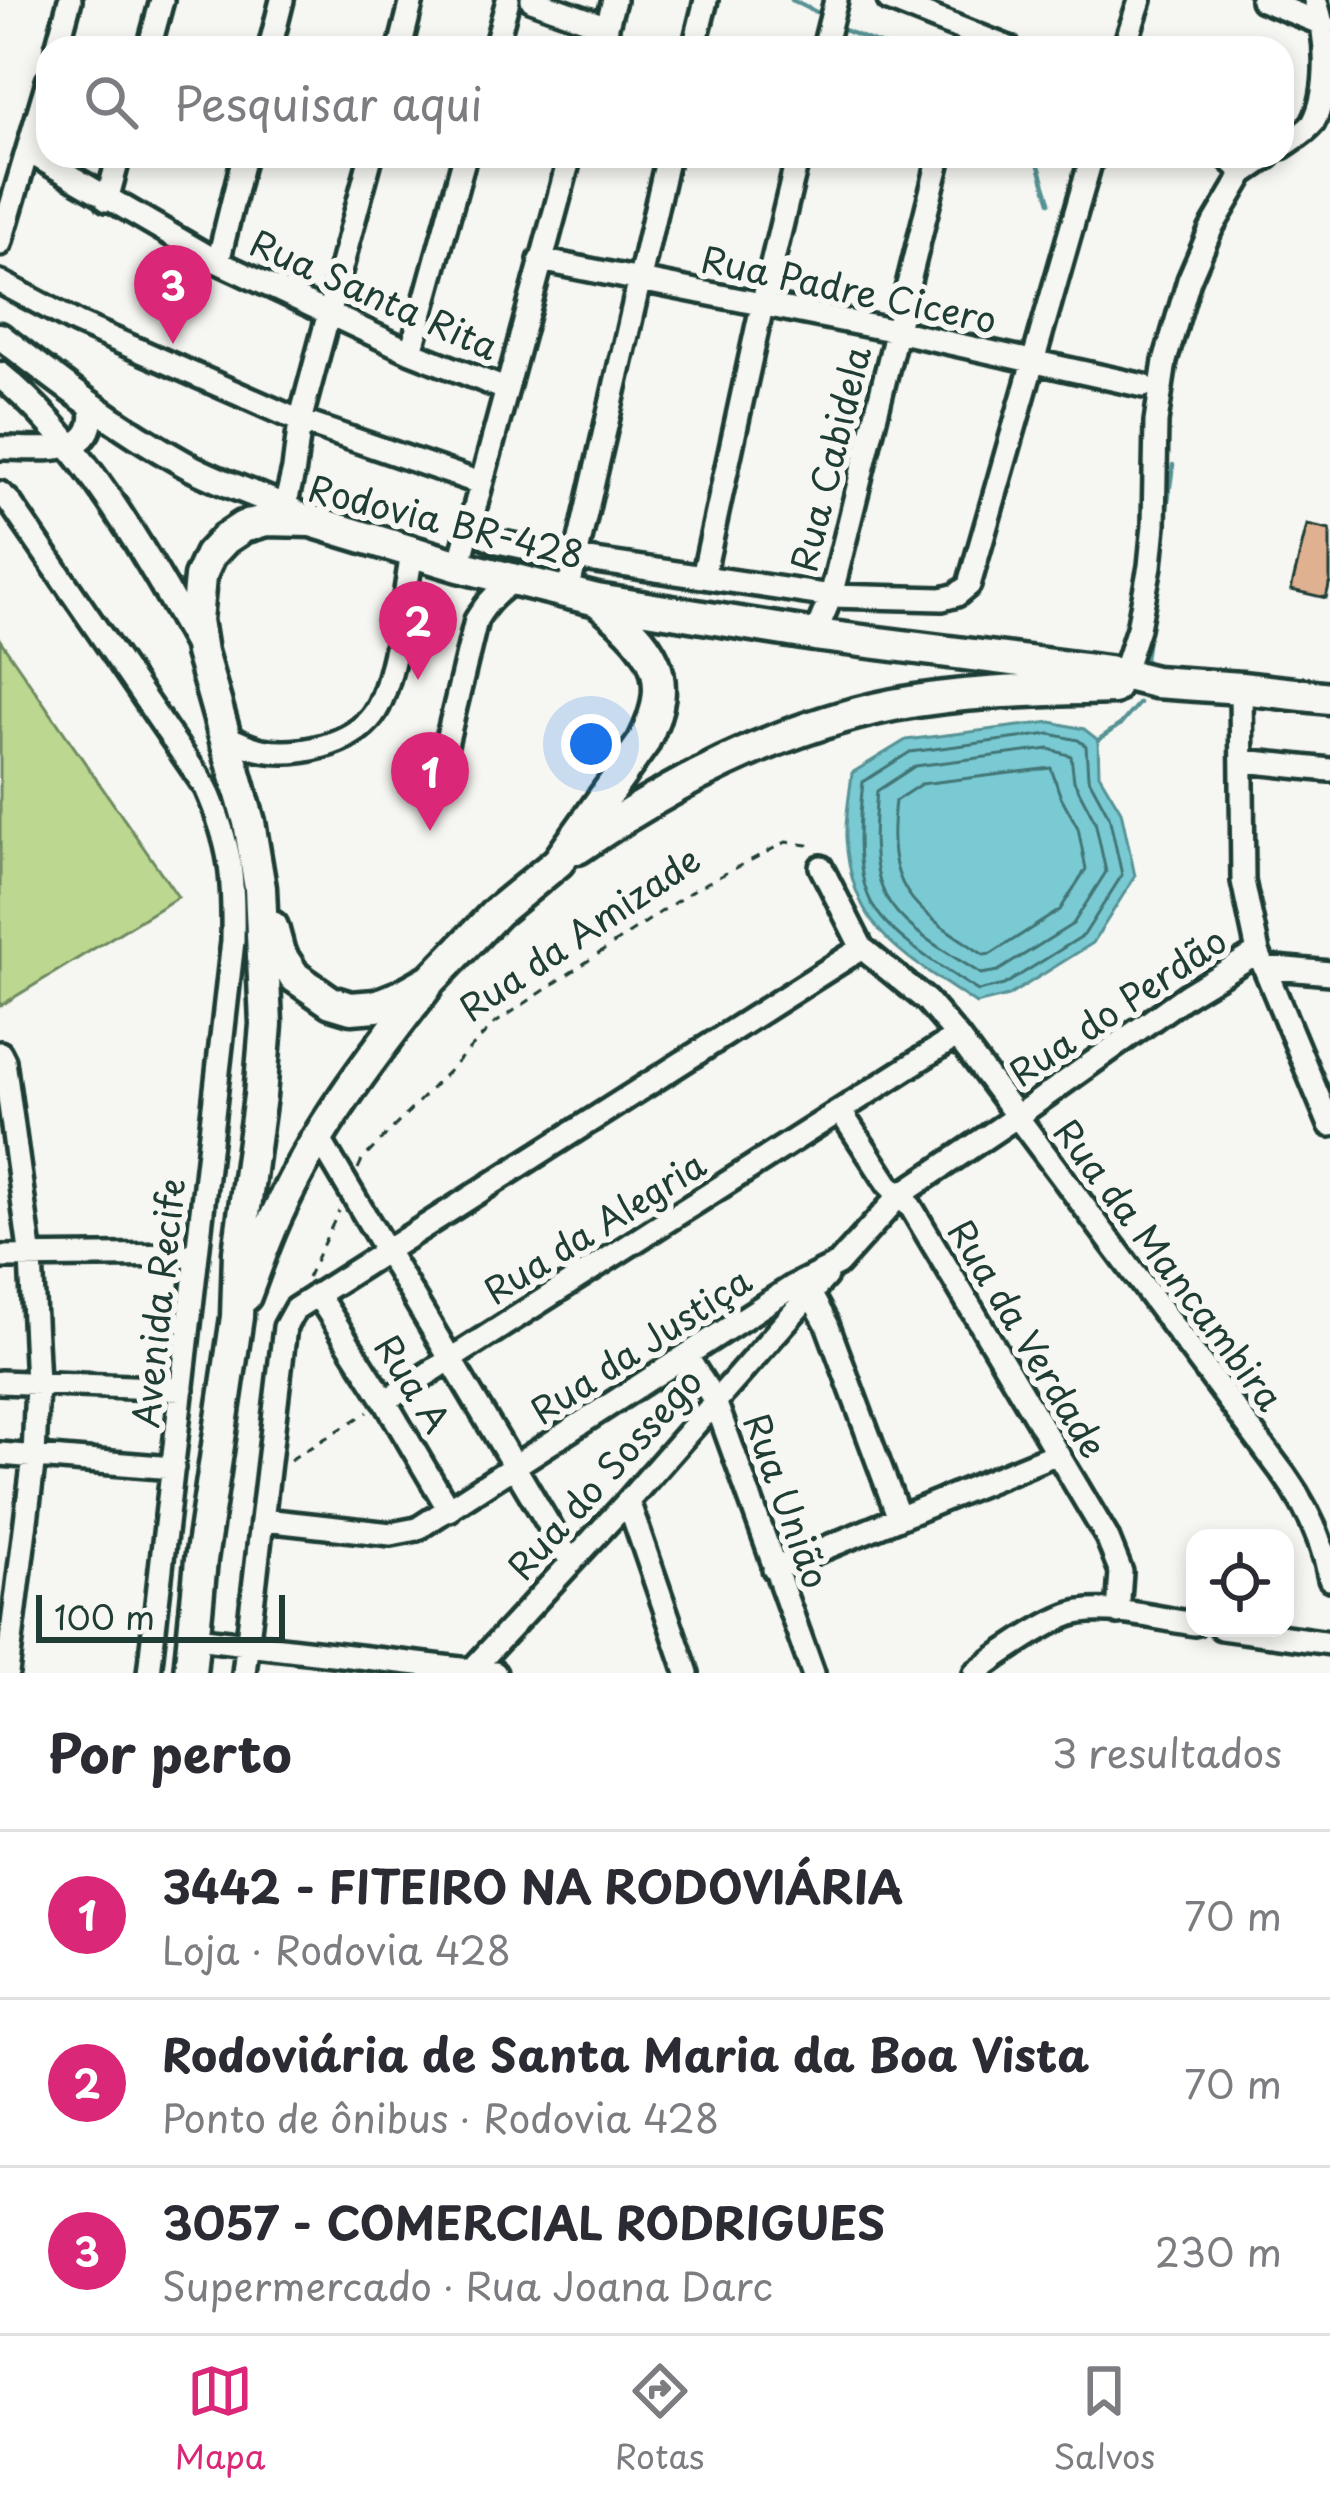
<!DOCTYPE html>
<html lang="pt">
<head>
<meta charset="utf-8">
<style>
	body { margin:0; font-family:"Playpen Sans",sans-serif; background:#f2f2f3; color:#2b2b33 }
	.controls { position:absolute; right:36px; bottom:36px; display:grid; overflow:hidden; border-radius:24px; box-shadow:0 6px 18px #0003 }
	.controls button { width:108px; height:108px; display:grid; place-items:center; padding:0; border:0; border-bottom:3px solid #e1e1e2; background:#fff; color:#2b2b33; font:60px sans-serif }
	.scale { position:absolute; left:36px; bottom:30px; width:249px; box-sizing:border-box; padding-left:12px; border:6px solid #1f3d34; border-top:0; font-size:33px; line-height:42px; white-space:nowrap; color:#1f3d34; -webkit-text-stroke:9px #f6f6f2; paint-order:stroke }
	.you { position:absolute; left:591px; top:744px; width:42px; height:42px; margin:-30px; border:9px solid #fff; border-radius:50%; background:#1a73e8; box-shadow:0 0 0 18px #1a73e833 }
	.badge { display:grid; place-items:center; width:78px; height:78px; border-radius:50%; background:#db2777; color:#fff; font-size:39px; font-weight:700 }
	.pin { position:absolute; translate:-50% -99px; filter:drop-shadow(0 3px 6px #0008) }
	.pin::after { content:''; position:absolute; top:63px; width:42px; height:36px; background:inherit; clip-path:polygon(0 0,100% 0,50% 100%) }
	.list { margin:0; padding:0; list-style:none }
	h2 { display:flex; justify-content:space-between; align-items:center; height:156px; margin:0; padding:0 48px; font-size:51px }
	h2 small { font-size:39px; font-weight:400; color:#7c7c81 }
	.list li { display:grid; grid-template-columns:78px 1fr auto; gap:36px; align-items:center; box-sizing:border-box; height:168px; padding:0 48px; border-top:3px solid #e1e1e2 }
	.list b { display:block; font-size:45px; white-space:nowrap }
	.list p { margin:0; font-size:39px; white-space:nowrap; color:#7c7c81 }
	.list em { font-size:39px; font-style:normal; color:#7c7c81 }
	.icon { flex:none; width:66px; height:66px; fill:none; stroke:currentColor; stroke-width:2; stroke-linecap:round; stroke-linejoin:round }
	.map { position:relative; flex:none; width:1330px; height:1673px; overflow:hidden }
	.search { position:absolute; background:#fff; box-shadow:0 6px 18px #0003; left:36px; right:36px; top:36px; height:132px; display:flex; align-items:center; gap:30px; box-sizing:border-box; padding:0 42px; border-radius:36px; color:#7c7c81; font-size:45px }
	.sheet { height:660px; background:#fff }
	nav { display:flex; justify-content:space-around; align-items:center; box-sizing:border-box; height:168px; border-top:3px solid #e1e1e2; background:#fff; font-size:33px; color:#7c7c81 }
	nav a { display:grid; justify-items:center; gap:6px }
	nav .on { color:#db2777 }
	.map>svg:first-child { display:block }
</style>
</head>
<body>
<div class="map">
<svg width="1330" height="1673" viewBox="0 0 1330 1673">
	<rect width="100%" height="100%" fill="#f6f6f2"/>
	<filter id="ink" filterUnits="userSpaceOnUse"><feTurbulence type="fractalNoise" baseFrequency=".00833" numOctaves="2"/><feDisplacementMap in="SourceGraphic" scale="24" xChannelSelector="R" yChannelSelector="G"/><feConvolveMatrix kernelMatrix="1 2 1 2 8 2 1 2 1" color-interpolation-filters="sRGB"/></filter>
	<g filter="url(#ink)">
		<path fill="#bcd78f" stroke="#6e8a62" stroke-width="3" d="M0,640L178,897L0,1006Z"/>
		<path fill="#7acad4" stroke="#569294" stroke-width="3" d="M1051,722L1084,729L1098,740L1099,774L1121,811L1135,876L1093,943L1008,996L976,1004C906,955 851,933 846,838C845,817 850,794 852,773L906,740Z"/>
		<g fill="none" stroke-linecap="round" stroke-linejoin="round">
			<path stroke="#437574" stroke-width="3" d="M1050,734L1078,740L1086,746L1088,777L1109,816L1122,875L1084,935L1004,985L978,991C945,969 890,938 871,902C854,868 859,818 863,782L910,752Z
				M1049,749L1071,756L1074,781L1095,821L1106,872L1073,924L998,971L981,974C949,953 903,930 885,895C870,864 874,824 877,791L915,766Z
				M1051,768L1060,795L1078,828L1086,869L1060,910L991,954L984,955C914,908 884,893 895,801L921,784Z"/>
			<path stroke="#569294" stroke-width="4.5" d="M792,0L816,12
				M844,30L889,48
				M1036,156L1050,202
				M1164,529L1173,465
				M1145,659L1152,611
				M1098,740L1121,724L1139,703"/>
		</g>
		<path fill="#e0b191" stroke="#1f3d34" stroke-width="3" d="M1307,525L1330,530V581L1326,598L1291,590Z"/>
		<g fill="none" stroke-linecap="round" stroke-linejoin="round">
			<defs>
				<path id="minor" d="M532,0L607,27
					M889,0L1009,48
					M1262,0L1325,25
					M57,48L70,0
					M149,48L162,0
					M270,48L282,0
					M400,48L412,0
					M495,48L508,0
					M601,48L614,0
					M694,48L706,0
					M824,48L836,0
					M1124,48L1140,0
					M1282,147C1292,140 1305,133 1313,123C1330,92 1328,33 1315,0
					M29,152L218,262L411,352L505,389
					M1226,156L1244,173
					M107,200L119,156
					M0,244L48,81
					M540,260L896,331L1144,386
					M218,262L244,156
					M0,282L77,323L300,421L480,483
					M411,352L465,156
					M0,448C36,447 99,461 91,406
					M0,493L9,501L206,788C232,847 234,878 233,941L149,1673
					M282,504L288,494L294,469L300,421L371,156
					M469,520L487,537L498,542L575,558L831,596L942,599L957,595L969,585L1092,156
					M459,566L570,156
					M703,577L762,306L798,156
					M568,592L668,156
					M815,635L831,596L940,156
					M1123,674L1138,628L1150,566L1154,525L1156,422L1165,361L1189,280L1211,229L1244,173L1269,156
					M1241,688L1243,881L1258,952L1330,1125
					M227,737C238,741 250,748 262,750C297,757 351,745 373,715C395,685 405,592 412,553
					M443,757L476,620C487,601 499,591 516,579
					M1244,761L1330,770
					M821,867L862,948L927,1001L957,1036L1285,1476C1307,1507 1323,1542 1330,1579
					M1265,967L1330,973
					M0,1053L4,1061L31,1258L37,1383L34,1457L7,1673
					M841,1112L888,1184L911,1207L1107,1537L1121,1572L1118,1613
					M319,1138L571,1562
					M0,1257L197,1255
					M810,1293L827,1324L899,1518
					M317,1294L385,1401L449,1510
					M687,1357L715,1401L813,1673
					M0,1382L182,1389
					M385,1401L957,1036
					M0,1454L173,1468
					M628,1501L687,1673
					M264,1520L391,1534L417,1529L792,1287L838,1264L900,1195L1016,1117L1187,995L1258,952
					M774,1569L1055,1454
					M1221,1628L1330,1643
					M195,1638L495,1673
					M244,1673L285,1327L295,1309L862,948
					M469,1673L628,1501L826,1276
					M975,1673C997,1656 1055,1615 1081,1612C1117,1607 1160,1619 1195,1624"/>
				<path id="major" d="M0,336C59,382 118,427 183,463C223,486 269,496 309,520
					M0,375C81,440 146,554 196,643"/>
				<path id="highway" d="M578,848C673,782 779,728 893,705C966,691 1040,690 1113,688
					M272,927L279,953L295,977L331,1002L351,1008L376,1006L401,996L433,978L497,912L558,862L643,743C679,673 650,644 597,600
					M245,1296C256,1267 266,1236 280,1208C317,1128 372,1056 426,987
					M190,1673L201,1560L237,1317L239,1252L260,1096L266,1024L260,888L249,822L201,652L196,620L200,577L210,555L225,539L243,527L266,520L311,521L459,566L597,600L815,635L1123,674L1155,682L1241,688L1330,698"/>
			</defs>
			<use href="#minor" stroke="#1f3d34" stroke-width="30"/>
			<use href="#major" stroke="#1f3d34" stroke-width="33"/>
			<use href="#highway" stroke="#1f3d34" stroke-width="39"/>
			<path stroke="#1f3d34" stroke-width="3" stroke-dasharray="9 9" stroke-linecap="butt" d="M358,1169L362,1160L494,1024L695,889L786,842L808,845L811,850
				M307,1278L339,1211
				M290,1460L368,1412"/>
			<use href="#minor" stroke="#f6f6f2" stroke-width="21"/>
			<use href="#major" stroke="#f6f6f2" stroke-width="24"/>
			<use href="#highway" stroke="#f6f6f2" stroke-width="30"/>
		</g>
	</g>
	<g text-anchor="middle" stroke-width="12" stroke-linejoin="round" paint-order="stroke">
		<g font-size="36" fill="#1f3d34" stroke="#f6f6f2">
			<text transform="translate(849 290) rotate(12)" y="13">Rua Padre Cicero</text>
			<text transform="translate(374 295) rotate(24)" y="13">Rua Santa Rita</text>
			<text transform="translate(831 459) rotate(-76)" y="13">Rua Cabidela</text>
			<text transform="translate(446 522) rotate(14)" y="13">Rodovia BR-428</text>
			<text transform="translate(580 934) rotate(-34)" y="13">Rua da Amizade</text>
			<text transform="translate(1118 1007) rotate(-34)" y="13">Rua do Perdão</text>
			<text transform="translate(595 1228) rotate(-32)" y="13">Rua da Alegria</text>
			<text transform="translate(1168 1265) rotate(53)" y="13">Rua da Mancambira</text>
			<text transform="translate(159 1303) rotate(-84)" y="13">Avenida Recife</text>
			<text transform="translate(1027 1339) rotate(59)" y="13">Rua da Verdade</text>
			<text transform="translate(641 1346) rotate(-33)" y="13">Rua da Justiça</text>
			<text transform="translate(412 1384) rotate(58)" y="13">Rua A</text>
			<text transform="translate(605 1474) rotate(-48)" y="13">Rua do Sossego</text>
			<text transform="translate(786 1501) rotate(70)" y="13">Rua União</text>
		</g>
	</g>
</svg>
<div class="controls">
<button><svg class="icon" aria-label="locate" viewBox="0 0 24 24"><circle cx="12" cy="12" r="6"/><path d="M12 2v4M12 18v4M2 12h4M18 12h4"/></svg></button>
</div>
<div class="scale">100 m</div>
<div class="you"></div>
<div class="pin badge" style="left:430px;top:831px">1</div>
<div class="pin badge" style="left:418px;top:680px">2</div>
<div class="pin badge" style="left:173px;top:344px">3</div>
<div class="search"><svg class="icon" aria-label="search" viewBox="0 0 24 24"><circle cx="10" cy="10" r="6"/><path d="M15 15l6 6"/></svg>Pesquisar aqui</div>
</div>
<section class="sheet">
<h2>Por perto<small>3 resultados</small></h2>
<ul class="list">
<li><span class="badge">1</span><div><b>3442 - FITEIRO NA RODOVIÁRIA</b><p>Loja · Rodovia 428</p></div><em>70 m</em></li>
<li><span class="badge">2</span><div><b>Rodoviária de Santa Maria da Boa Vista</b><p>Ponto de ônibus · Rodovia 428</p></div><em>70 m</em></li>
<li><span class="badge">3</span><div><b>3057 - COMERCIAL RODRIGUES</b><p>Supermercado · Rua Joana Darc</p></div><em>230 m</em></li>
</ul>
</section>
<nav>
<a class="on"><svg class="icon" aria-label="map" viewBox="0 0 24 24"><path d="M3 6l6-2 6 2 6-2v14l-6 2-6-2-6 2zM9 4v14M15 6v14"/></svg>Mapa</a>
<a><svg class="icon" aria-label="directions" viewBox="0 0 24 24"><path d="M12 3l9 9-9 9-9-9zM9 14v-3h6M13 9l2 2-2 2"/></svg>Rotas</a>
<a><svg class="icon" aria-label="saved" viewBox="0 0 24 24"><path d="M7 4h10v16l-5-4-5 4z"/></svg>Salvos</a>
</nav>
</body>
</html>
